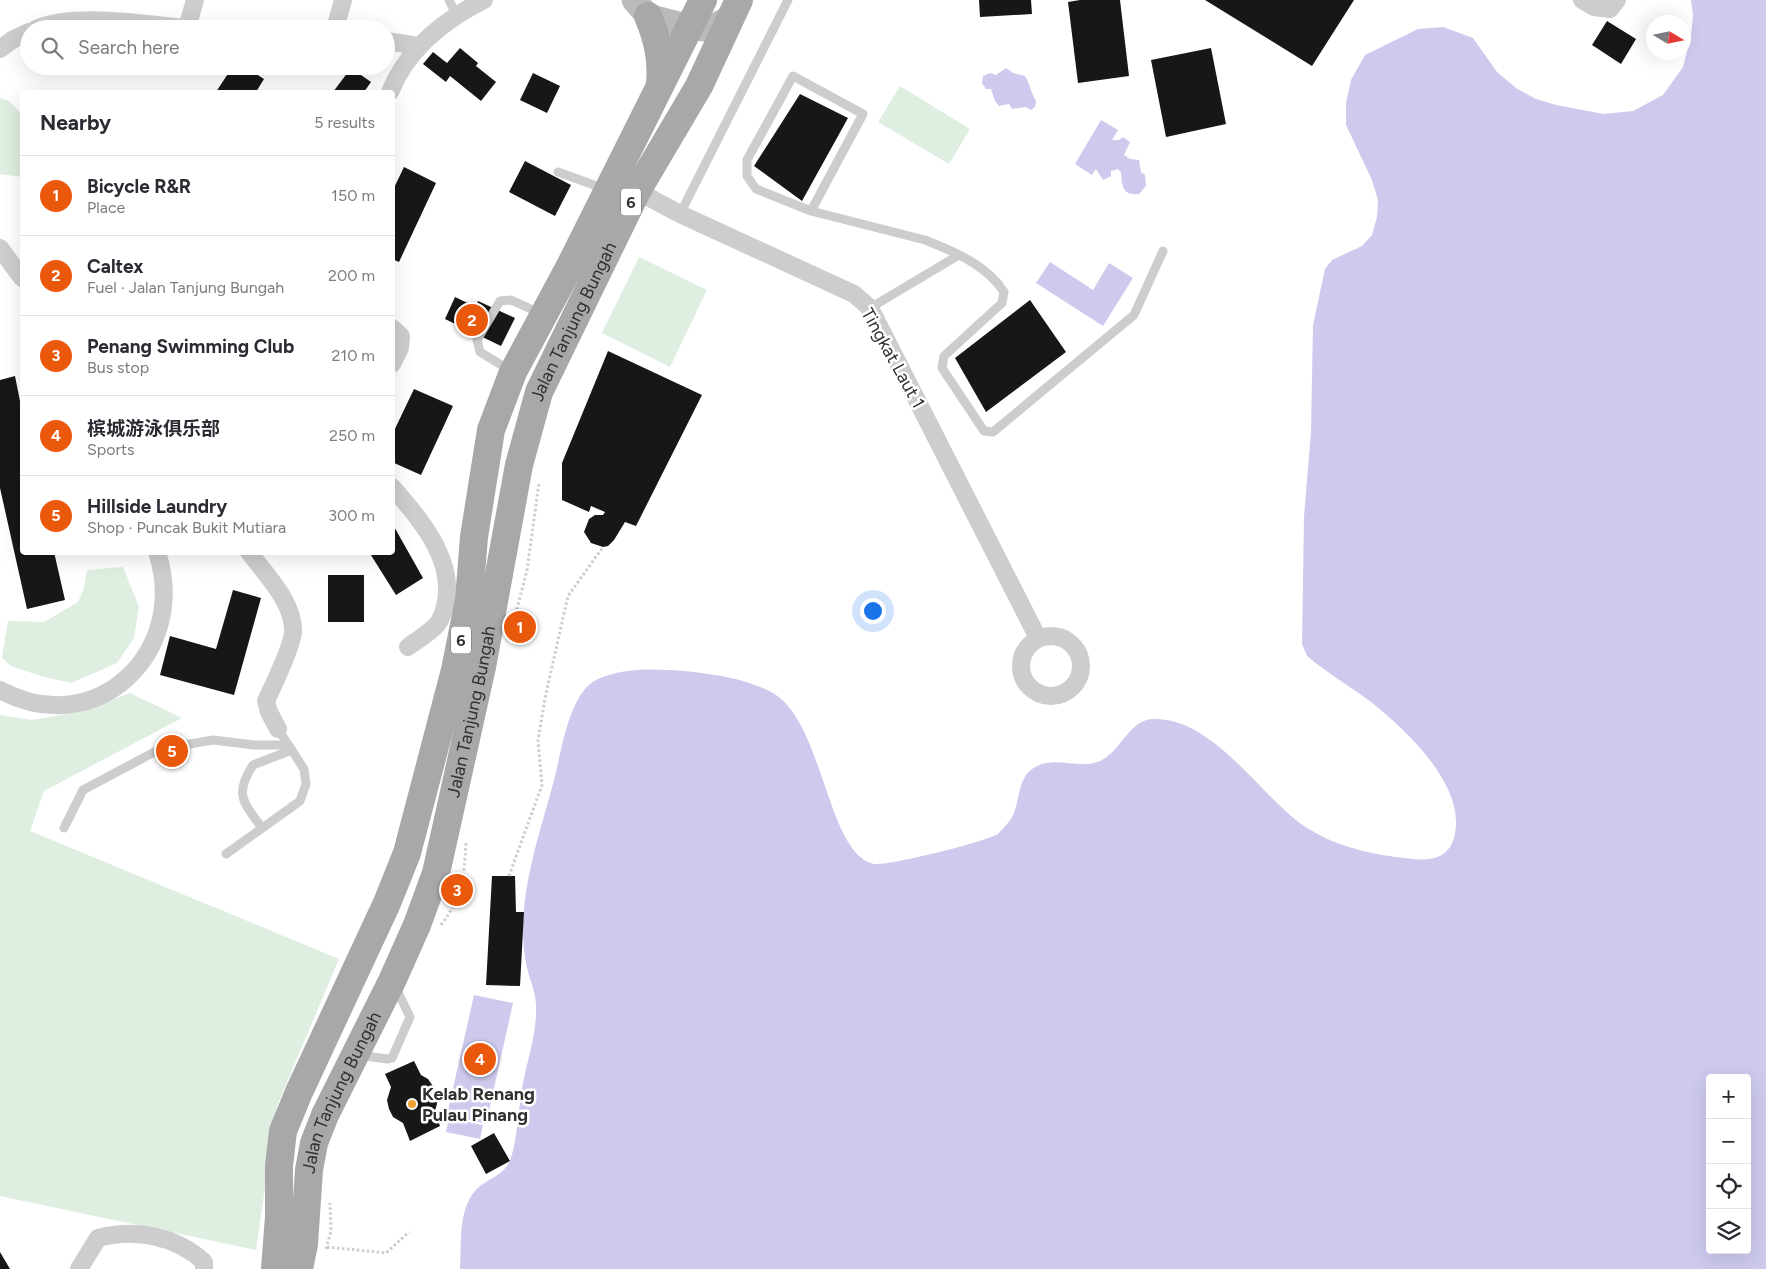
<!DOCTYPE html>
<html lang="en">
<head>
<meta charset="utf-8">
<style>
	body { margin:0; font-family:Figtree,"Noto Sans SC",sans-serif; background:#f2f2f3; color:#2b2b33 }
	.controls { position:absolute; right:15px; bottom:15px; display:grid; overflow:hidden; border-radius:5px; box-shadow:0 5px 20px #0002 }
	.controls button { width:45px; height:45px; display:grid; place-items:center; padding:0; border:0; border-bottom:1px solid #e1e1e2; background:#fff; color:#2b2b33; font:25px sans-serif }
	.compass { position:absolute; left:1646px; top:15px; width:45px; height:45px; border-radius:50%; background:#fff; box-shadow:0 5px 20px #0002; rotate:100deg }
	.you { position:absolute; left:872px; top:610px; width:18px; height:18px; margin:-12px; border:4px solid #fff; border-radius:50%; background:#1a73e8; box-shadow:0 0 0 8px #1a73e833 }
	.badge { display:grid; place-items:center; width:32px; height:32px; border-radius:50%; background:#ea580c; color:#fff; font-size:16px; font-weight:700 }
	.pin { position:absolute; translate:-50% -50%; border:2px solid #fff; box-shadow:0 1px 5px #0006 }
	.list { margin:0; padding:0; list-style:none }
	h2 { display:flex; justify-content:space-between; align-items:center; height:65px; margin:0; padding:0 20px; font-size:21px }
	h2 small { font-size:16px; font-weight:400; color:#7c7c81 }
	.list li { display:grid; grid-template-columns:32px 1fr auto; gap:15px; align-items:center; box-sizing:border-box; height:80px; padding:0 20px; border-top:1px solid #e1e1e2 }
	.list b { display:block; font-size:19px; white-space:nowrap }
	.list p { margin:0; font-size:16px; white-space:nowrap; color:#7c7c81 }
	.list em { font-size:16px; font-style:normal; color:#7c7c81 }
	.icon { flex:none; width:28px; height:28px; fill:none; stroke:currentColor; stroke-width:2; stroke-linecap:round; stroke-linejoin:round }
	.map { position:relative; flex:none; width:1766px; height:1269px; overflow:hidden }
	.search { position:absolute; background:#fff; box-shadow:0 5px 20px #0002; left:20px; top:20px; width:375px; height:55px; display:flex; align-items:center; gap:12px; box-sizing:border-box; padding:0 18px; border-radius:28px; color:#7c7c81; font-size:19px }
	.panel { position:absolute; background:#fff; box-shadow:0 5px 20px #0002; left:20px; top:90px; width:375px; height:465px; border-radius:5px }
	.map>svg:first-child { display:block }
</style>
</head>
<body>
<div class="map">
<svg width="1766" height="1269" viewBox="0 0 1766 1269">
	<rect width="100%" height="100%" fill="#fff"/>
	<path fill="#deeee0" d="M900,86L970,129L949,164L878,122Z
		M0,98L9,101L22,114V177L0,174Z
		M639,257L707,290L670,367L602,333Z
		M123,567L139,607L134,638L117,663L71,683L44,677L11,666L2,658L8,621L44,622L78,602L84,588L87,570Z
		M130,693L182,718L44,791L30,831L339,959L277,1106L256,1250L0,1196V715L32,720L84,711Z"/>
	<path fill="#cdcaee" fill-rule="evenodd" d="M1691,0H1766V1269H460C462,1242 457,1205 480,1186C491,1178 504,1174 510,1161C518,1139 518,1107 523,1083C528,1058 537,1032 536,1006C536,992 530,981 527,968C524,955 523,941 523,928C524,878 540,832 553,784C561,756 568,692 598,679C624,667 657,669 685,671C713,674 747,679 771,692C824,719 826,854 874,864C889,866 984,842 998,834C1000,832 1010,821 1011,819C1021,803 1016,778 1035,767C1056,755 1082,771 1102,760C1122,749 1130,719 1154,719C1214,718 1260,796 1304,826C1331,844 1364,853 1396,857C1419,860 1446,865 1454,838C1468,787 1407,731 1371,702C1350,686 1327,673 1307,656L1302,644L1304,517L1311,432L1313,325L1325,269L1332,260L1362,246L1372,235L1377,217L1378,200L1372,180L1346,125V103L1351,80L1365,55L1418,29L1443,27L1473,38L1497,72L1516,88L1536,99L1556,105L1604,114L1633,111L1663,95L1683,67L1691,36L1693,15ZM1710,1078H1747V1250H1710Z
		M1006,68L1013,73L1025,76C1030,84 1031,93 1036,101L1035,107L1031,110L1025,107L1012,109L1009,104L999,106L995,101L991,89H986L982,83L983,76L990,73L996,75Z
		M1101,120L1118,130L1112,140H1119L1123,137L1130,142L1124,155L1130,159L1139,160L1141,172L1145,175L1146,186L1139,194C1122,196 1122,185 1121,172L1118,169L1111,171V176L1103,180L1096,169L1092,175L1075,164Z
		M1050,262L1093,290L1109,263L1133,278L1103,326L1036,283Z
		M474,995L513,1003L486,1124L447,1115Z
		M449,1118L483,1125L480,1139L446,1132Z"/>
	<path fill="#171717" d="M979,0H1031L1032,14L980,17Z
		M1080,0H1120L1129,76L1078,83L1068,2Z
		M1205,0H1354L1312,66Z
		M1607,21L1636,39L1621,64L1592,45Z
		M460,48L478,63L476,66L496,82L481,101L450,76L446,82L423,64L433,52L447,63Z
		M1211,48L1226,124L1166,137L1151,60Z
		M233,66H244L264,79L256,92H216Z
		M351,68L371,82L364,92H333Z
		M533,73L560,86L547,113L520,100Z
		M800,94L848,118L802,201L754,166Z
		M525,161L571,185L555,216L509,192Z
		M404,167L436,183L399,262L392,259V192Z
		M455,297L476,307L478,301L515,318L501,346L445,319Z
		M1030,300L1066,352L986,412L955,358Z
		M608,351L702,395L636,526L625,522L614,540L608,546L603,547L591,543L584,532L589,519L595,515H603L605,512L591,506L589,512L562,500V463Z
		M15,376L22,411V552H54L65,600L27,609L0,488V380Z
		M414,389L453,406L421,475L392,462V435Z
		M392,523L423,578L396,595L369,552H392Z
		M328,575H364V622H328Z
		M233,590L261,598L234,695L160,675L170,636L216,649Z
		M515,617L531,620L526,638L508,634Z
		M492,876H515L516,912H524L520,986L486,985Z
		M414,1061L421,1075L428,1079L437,1092L438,1100L435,1111L440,1126L410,1141L403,1123L393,1117L389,1109L387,1100L391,1087L385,1074Z
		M494,1133L510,1161L486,1174L471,1146Z
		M0,1252L10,1269H0Z"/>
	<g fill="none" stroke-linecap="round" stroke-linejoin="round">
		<path stroke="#cdcdcd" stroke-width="3" stroke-dasharray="2.5 2.5" stroke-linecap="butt" d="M513,624L527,570L539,483
			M509,876L542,785L538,741L545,698L568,596L603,547
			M441,925C463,896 464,878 466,842
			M327,1247L386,1253L409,1232
			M326,1249L331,1231L330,1203"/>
		<path stroke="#cdcdcd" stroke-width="9" d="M449,0L457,16
			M558,172L605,189
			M811,211L863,114L793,76L747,160V176L756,189L811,211L925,240C953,251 987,265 1004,292L1002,303L944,356L942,368L984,431L993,432L1134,315L1163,251
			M680,214L788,0
			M870,308L959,255
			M511,371L480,352L477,340L500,301L511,300L542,314
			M64,828L83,790L160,749L213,740L254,745H288
			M262,828C243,802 234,794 253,765L292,750
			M226,854L300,801L306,784L304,769L278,729
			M358,1055L387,1059L392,1058L410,1017L395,986"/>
		<path stroke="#cdcdcd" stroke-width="18" d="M1582,0L1594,7L1610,9L1617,0
			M187,28L195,0
			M36,29C77,11 153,26 197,29
			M335,29L343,0
			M386,41L419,46
			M0,49L12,40L29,32
			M390,92C407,50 444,20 484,0
			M637,191L680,214L854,294L870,308L1038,638
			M0,248L22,278
			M392,328L401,336L400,348L392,364
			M392,487C423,522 464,570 440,620C435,630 417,640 408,647
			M249,552C266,575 294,602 293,632C292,647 273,686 266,701L269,712L278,729
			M1021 666a30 30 0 1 1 60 0a30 30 0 1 1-60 0Z
			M0,690C96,742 190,652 157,552
			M79,1269L98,1238C135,1228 176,1236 204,1262V1269"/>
		<path stroke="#bababa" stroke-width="25" d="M634,0L648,16L690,27L702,29L711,28L731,17"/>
		<g stroke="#a8a8a8" stroke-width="28">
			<path d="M648,16C658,40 662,59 660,84"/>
			<path d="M275,1269L279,1217V1166L283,1131L299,1092L387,903L407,853L455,670L469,600L474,537L491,430L513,372L571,264L703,0"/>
			<path id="s1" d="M299,1269L304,1244L309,1170L314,1143L325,1115L392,981L417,925L436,873L482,667L519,465L539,392L637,191L699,86L739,0"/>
		</g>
	</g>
	<circle fill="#eba22f" stroke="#fff" stroke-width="2" cx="412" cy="1104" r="5"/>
	<g text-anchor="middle" stroke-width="5" stroke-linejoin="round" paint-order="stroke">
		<g fill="#fff" stroke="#6e6e6e" stroke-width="1">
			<rect x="621" y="188.5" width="20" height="27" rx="4"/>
			<rect x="451" y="626.5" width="20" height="27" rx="4"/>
		</g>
		<g font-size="16" font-weight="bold" fill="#303030">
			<text x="631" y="208">6</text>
			<text x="461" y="646">6</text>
		</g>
		<g font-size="18" fill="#303030" stroke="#fff">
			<text dy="6" stroke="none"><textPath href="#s1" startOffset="994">Jalan Tanjung Bungah</textPath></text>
			<text transform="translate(893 358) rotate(61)" y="6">Tingkat Laut 1</text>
			<text dy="6" stroke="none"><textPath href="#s1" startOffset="589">Jalan Tanjung Bungah</textPath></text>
			<text dy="6" stroke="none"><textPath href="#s1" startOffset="184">Jalan Tanjung Bungah</textPath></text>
		</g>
		<g font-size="18" font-weight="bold" fill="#303030" stroke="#fff" text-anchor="start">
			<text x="422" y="1100">Kelab Renang<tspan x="422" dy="21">Pulau Pinang</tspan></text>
		</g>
	</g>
</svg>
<div class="controls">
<button>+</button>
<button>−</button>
<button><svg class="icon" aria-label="locate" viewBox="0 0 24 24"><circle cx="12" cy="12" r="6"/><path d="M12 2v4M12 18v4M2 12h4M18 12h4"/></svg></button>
<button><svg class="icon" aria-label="layers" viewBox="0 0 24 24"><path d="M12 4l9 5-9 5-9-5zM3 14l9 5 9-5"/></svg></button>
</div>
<svg class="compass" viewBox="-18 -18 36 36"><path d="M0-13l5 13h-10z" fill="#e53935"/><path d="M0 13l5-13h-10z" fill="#7c7c81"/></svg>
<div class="you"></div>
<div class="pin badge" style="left:520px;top:627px">1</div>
<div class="pin badge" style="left:472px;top:320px">2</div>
<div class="pin badge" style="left:457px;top:890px">3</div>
<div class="pin badge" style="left:480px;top:1059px">4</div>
<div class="pin badge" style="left:172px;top:751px">5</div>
<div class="search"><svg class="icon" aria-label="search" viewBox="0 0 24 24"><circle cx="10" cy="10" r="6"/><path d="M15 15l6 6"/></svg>Search here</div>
<section class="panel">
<h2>Nearby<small>5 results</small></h2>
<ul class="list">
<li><span class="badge">1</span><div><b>Bicycle R&amp;R</b><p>Place</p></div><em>150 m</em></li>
<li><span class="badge">2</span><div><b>Caltex</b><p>Fuel · Jalan Tanjung Bungah</p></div><em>200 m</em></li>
<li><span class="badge">3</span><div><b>Penang Swimming Club</b><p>Bus stop</p></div><em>210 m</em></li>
<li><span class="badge">4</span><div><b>槟城游泳俱乐部</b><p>Sports</p></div><em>250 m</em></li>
<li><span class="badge">5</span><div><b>Hillside Laundry</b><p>Shop · Puncak Bukit Mutiara</p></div><em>300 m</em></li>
</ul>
</section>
</div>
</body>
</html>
